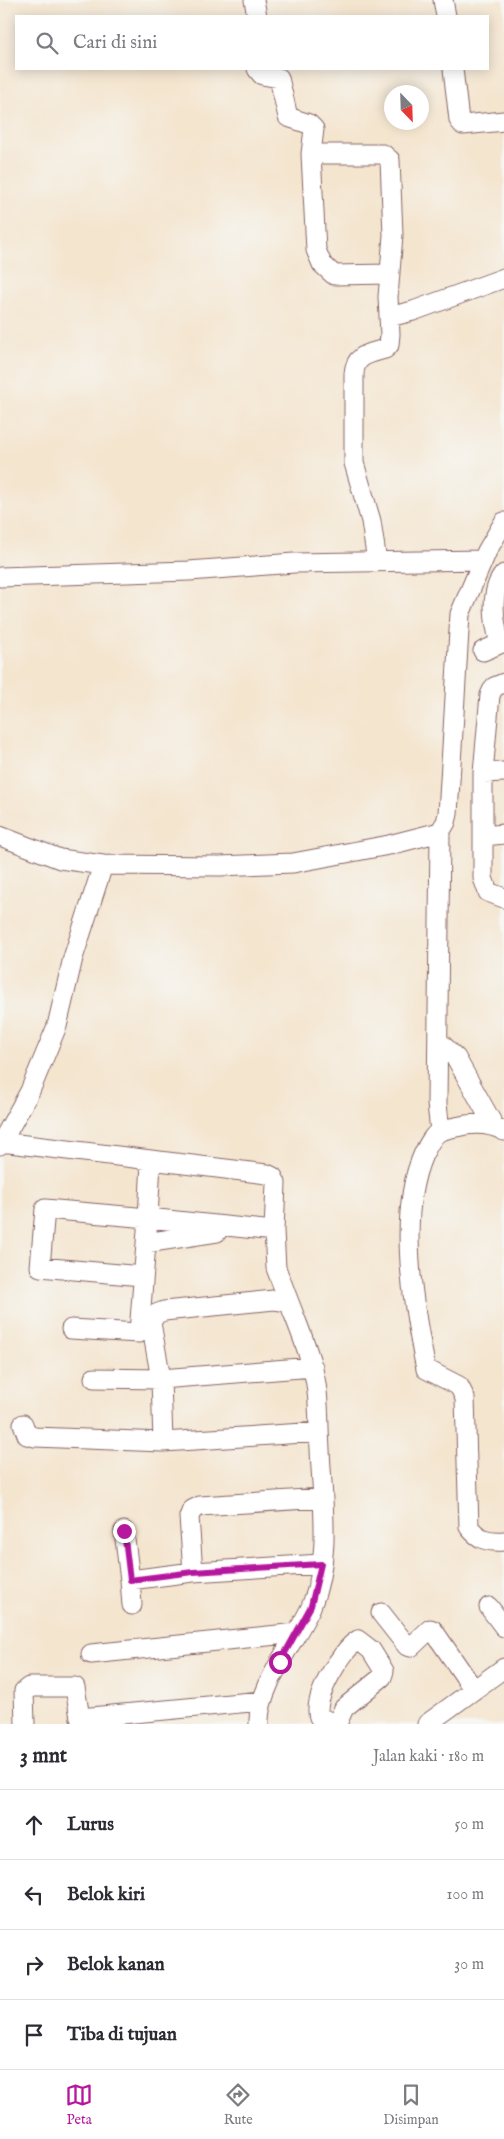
<!DOCTYPE html>
<html lang="id">
<head>
<meta charset="utf-8">
<style>
	body { margin:0; font-family:"IM FELL English",serif; background:#f7f7f7; color:#2b2b33 }
	.compass { position:absolute; left:384px; top:85px; width:45px; height:45px; border-radius:50%; background:#fff; box-shadow:0 2px 12px #0003; rotate:157deg }
	.stop { position:absolute; width:15px; height:15px; margin:-11px; border:4px solid #b5179e; border-radius:50%; background:#fff }
	.stop.end { background:#b5179e; border-color:#fff; box-shadow:0 1px 5px #0008 }
	.list { margin:0; padding:0; list-style:none }
	h2 { display:flex; justify-content:space-between; align-items:center; height:65px; margin:0; padding:0 20px; font-size:21px }
	h2 small { font-size:16px; font-weight:400; color:#7c7c81 }
	.list li { display:grid; grid-template-columns:32px 1fr auto; gap:15px; align-items:center; box-sizing:border-box; height:70px; padding:0 20px; border-top:1px solid #e1e1e2 }
	.list b { display:block; font-size:19px; white-space:nowrap }
	.list em { font-size:16px; font-style:normal; color:#7c7c81 }
	.icon { flex:none; width:28px; height:28px; fill:none; stroke:currentColor; stroke-width:2; stroke-linecap:round; stroke-linejoin:round }
	.map { position:relative; flex:none; width:504px; height:1724px; overflow:hidden }
	.search { position:absolute; background:#fff; box-shadow:0 2px 12px #0003; left:15px; right:15px; top:15px; height:55px; display:flex; align-items:center; gap:12px; box-sizing:border-box; padding:0 18px; border-radius:0px; color:#7c7c81; font-size:19px }
	.sheet { height:345px; background:#fff }
	nav { display:flex; justify-content:space-around; align-items:center; box-sizing:border-box; height:70px; border-top:1px solid #e1e1e2; background:#fff; font-size:14px; color:#7c7c81 }
	nav a { display:grid; justify-items:center; gap:2px }
	nav .on { color:#b5179e }
	.map>svg:first-child { display:block }
</style>
</head>
<body>
<div class="map">
<svg width="504" height="1724" viewBox="0 0 504 1724">
	<rect width="100%" height="100%" fill="#f6f6f2"/>
	<filter id="ink" filterUnits="userSpaceOnUse"><feTurbulence type="fractalNoise" baseFrequency=".02" numOctaves="2"/><feDisplacementMap in="SourceGraphic" scale="10" xChannelSelector="R" yChannelSelector="G"/><feConvolveMatrix kernelMatrix="1 2 1 2 8 2 1 2 1" color-interpolation-filters="sRGB"/></filter>
	<filter id="wash" filterUnits="userSpaceOnUse"><feTurbulence type="fractalNoise" baseFrequency=".0096" numOctaves="4" result="noise"/><feDisplacementMap in="SourceGraphic" scale="20" xChannelSelector="R" yChannelSelector="G"/><feGaussianBlur stdDeviation="1.12" result="paint"/><feColorMatrix in="noise" values="0 0 0 0 0 0 0 0 0 0 0 0 0 0 0 0 0 1.4 0 .05"/><feComposite in="paint" operator="in"/></filter>
	<g filter="url(#wash)">
		<rect width="100%" height="100%" fill="#f4e5cf"/>
	</g>
	<g filter="url(#ink)">
		<g fill="none" stroke-linecap="round" stroke-linejoin="round">
			<defs>
				<path id="minor" d="M254,0L257,16
					M443,0L446,16
					M257,69L262,75L279,78L288,117L309,124L314,129L311,154H383L390,160L393,235L388,297L390,334L389,345L385,349C368,354 355,355 354,374V463L371,521L377,562
					M453,69L459,120L463,125L504,121
					M311,154L316,250L322,264L334,275L390,274
					M389,317L413,311L504,278
					M0,577L189,571L294,563L483,560
					M500,643C494,623 489,591 504,574
					M483,651L504,642
					M504,683L494,687L490,695L483,773V878L488,892L504,898
					M483,773L504,772
					M0,836L60,859L103,865
					M484,836L504,834
					M438,1041L456,1058L494,1126
					M440,1131L437,1104L440,832
					M504,1131C490,1123 472,1123 456,1127C451,1128 445,1129 441,1131C433,1134 427,1147 423,1155C397,1214 413,1307 426,1369L459,1386L465,1398L469,1527C479,1540 488,1542 504,1541
					M1,1142L267,1174L273,1177L276,1183L274,1231L276,1268L289,1302
					M0,1145L30,1091L57,1026L73,958L103,865L220,866L293,863L389,845L440,832L446,822L448,814L460,614L487,551L504,522
					M151,1162L148,1218L274,1231
					M146,1243L217,1232
					M71,1329L139,1333L148,1218L45,1209L40,1267L142,1276
					M94,1378L161,1379L313,1367
					M23,1424L27,1435L35,1437L163,1442
					M124,1531L130,1580
					M193,1572L189,1517L192,1510L200,1506L322,1498
					M132,1605L130,1580L193,1572L321,1564
					M489,1607L504,1627
					M381,1613L407,1646L411,1647L430,1629L433,1630L474,1690
					M91,1654L297,1633
					M25,1724L24,1691L29,1687H75L80,1718L262,1701
					M259,1724C257,1688 296,1640 311,1607C332,1557 322,1501 320,1449C318,1422 320,1393 312,1366C306,1344 297,1323 289,1302L274,1300L164,1311L156,1314L151,1323L161,1379L163,1442L319,1432
					M335,1724L319,1717C312,1699 342,1649 358,1640L371,1650L384,1671L382,1677L344,1708L337,1724
					M427,1724L504,1668"/>
			</defs>
			<use href="#minor" stroke="#866464" stroke-width="21"/>
			<use href="#minor" stroke="#fff" stroke-width="19"/>
		</g>
	</g>
	<g fill="none" stroke-linecap="round" stroke-linejoin="round" filter="url(#ink)">
		<path stroke="#b5179e" stroke-width="6" d="M124,1531L130,1580L193,1572L321,1564L311,1606L280,1662"/>
	</g>
</svg>
<svg class="compass" viewBox="-18 -18 36 36"><path d="M0-13l5 13h-10z" fill="#e53935"/><path d="M0 13l5-13h-10z" fill="#7c7c81"/></svg>
<div class="stop" style="left:280px;top:1662px"></div>
<div class="stop end" style="left:124px;top:1531px"></div>
<div class="search"><svg class="icon" aria-label="search" viewBox="0 0 24 24"><circle cx="10" cy="10" r="6"/><path d="M15 15l6 6"/></svg>Cari di sini</div>
</div>
<section class="sheet">
<h2>3 mnt<small>Jalan kaki · 180 m</small></h2>
<ul class="list">
<li><svg class="icon" aria-label="ahead" viewBox="0 0 24 24"><path d="M12 20V5M6 11l6-6 6 6"/></svg><div><b>Lurus</b></div><em>50 m</em></li>
<li><svg class="icon" aria-label="left" viewBox="0 0 24 24"><path d="M17 20v-9H6M10 6l-5 5 5 5"/></svg><div><b>Belok kiri</b></div><em>100 m</em></li>
<li><svg class="icon" aria-label="right" viewBox="0 0 24 24"><path d="M7 20v-9h11M14 6l5 5-5 5"/></svg><div><b>Belok kanan</b></div><em>30 m</em></li>
<li><svg class="icon" aria-label="arrive" viewBox="0 0 24 24"><path d="M6 21V4h12l-3 4 3 4H6"/></svg><div><b>Tiba di tujuan</b></div></li>
</ul>
</section>
<nav>
<a class="on"><svg class="icon" aria-label="map" viewBox="0 0 24 24"><path d="M3 6l6-2 6 2 6-2v14l-6 2-6-2-6 2zM9 4v14M15 6v14"/></svg>Peta</a>
<a><svg class="icon" aria-label="directions" viewBox="0 0 24 24"><path d="M12 3l9 9-9 9-9-9zM9 14v-3h6M13 9l2 2-2 2"/></svg>Rute</a>
<a><svg class="icon" aria-label="saved" viewBox="0 0 24 24"><path d="M7 4h10v16l-5-4-5 4z"/></svg>Disimpan</a>
</nav>
</body>
</html>
